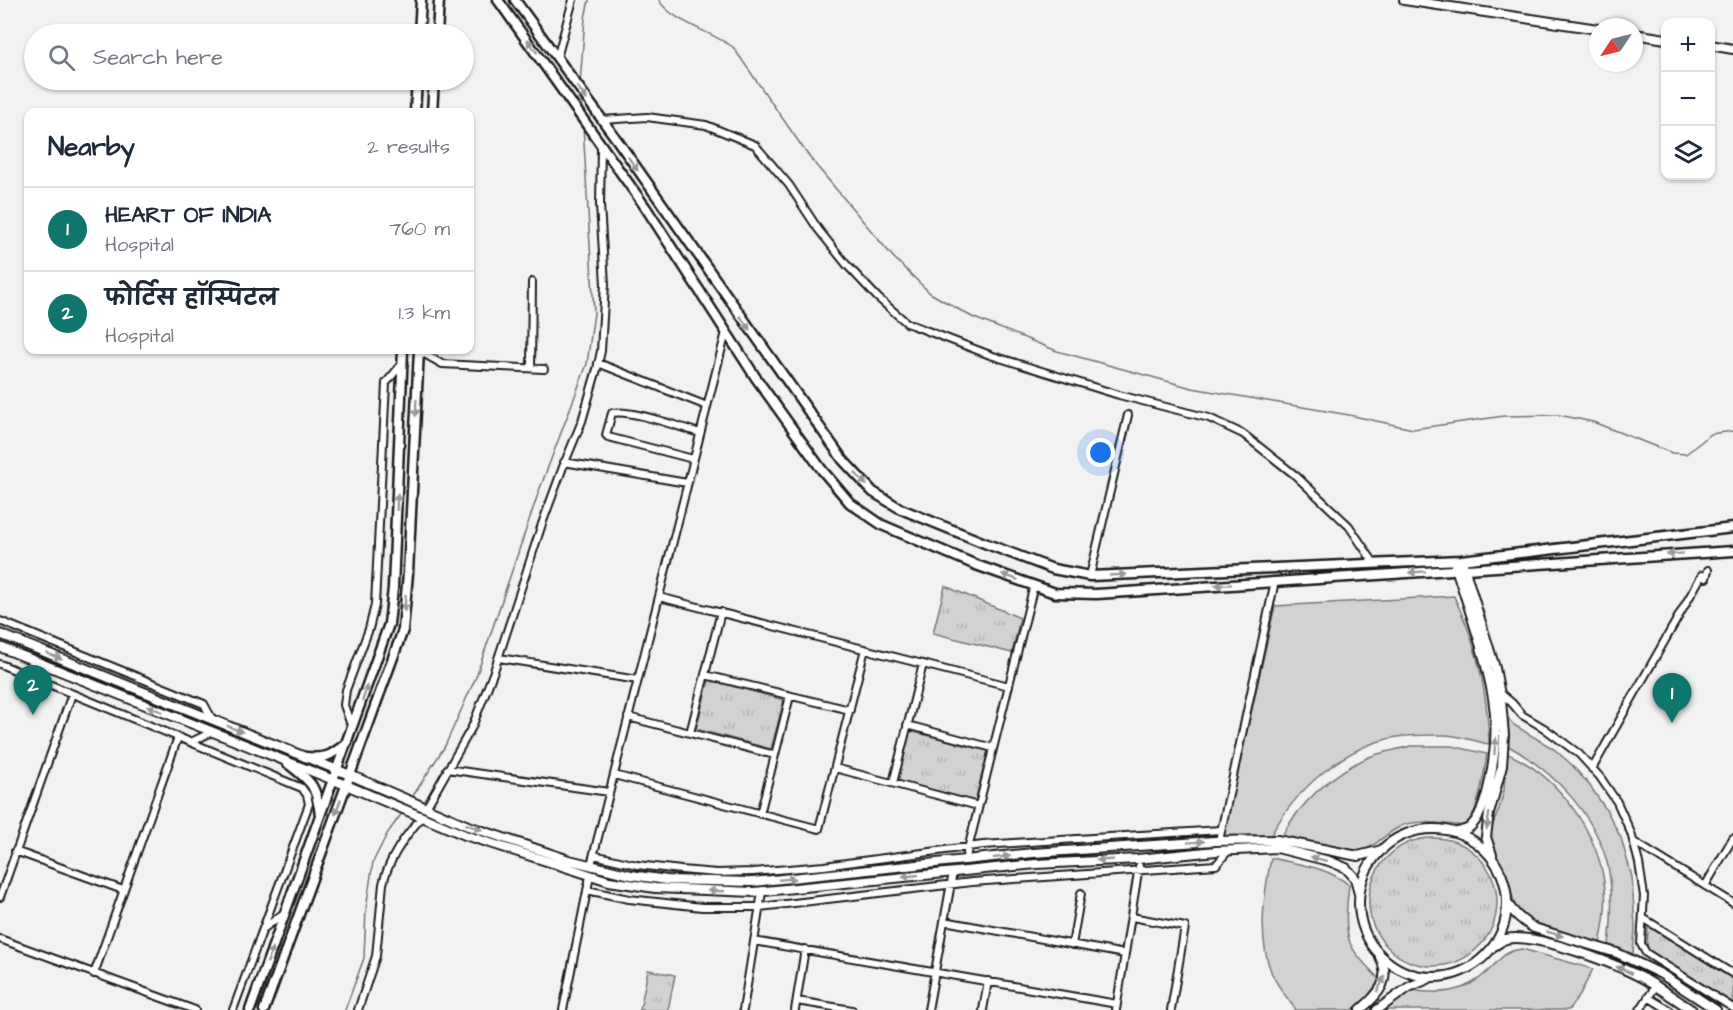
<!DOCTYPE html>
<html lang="en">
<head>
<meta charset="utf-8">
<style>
	body { margin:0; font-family:"Architects Daughter","Playpen Sans Deva",sans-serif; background:#f6f6f7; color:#1f2937 }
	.controls { position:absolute; right:18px; top:18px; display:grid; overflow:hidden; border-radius:12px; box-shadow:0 2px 4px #0004 }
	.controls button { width:54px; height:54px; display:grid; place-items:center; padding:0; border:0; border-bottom:2px solid #e0e1e3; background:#fff; color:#1f2937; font:30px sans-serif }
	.compass { position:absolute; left:1589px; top:18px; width:54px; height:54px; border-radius:50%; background:#fff; box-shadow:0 2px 4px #0004; rotate:235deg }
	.you { position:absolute; left:1101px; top:453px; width:21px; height:21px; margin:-15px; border:4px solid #fff; border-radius:50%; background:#1a73e8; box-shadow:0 0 0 9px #1a73e833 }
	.badge { display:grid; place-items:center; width:39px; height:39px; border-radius:50%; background:#0f766e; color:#fff; font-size:20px; font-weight:700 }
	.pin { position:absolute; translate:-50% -50px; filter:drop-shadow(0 2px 3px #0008) }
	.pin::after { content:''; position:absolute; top:32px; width:21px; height:18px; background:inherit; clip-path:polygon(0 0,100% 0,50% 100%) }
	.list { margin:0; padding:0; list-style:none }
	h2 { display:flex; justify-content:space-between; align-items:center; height:78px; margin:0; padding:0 24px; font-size:26px }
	h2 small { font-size:20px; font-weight:400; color:#747a83 }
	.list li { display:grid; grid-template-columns:39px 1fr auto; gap:18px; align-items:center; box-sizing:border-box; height:84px; padding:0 24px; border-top:2px solid #e0e1e3 }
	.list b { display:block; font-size:22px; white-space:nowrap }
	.list p { margin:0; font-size:20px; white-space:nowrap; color:#747a83 }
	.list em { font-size:20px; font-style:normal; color:#747a83 }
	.icon { flex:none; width:33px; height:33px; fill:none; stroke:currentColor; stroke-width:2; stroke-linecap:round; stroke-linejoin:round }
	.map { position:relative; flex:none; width:1733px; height:1010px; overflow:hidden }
	.search { position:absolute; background:#fff; box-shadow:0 2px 4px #0004; left:24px; top:24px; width:450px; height:66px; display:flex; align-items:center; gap:15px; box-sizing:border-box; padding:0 21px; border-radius:33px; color:#747a83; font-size:22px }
	.panel { position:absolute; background:#fff; box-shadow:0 2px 4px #0004; left:24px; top:108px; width:450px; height:246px; border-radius:12px }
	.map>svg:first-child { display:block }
</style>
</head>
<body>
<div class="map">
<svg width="1733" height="1010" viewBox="0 0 1733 1010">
	<defs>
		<pattern id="park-tufts" width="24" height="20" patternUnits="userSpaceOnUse" patternTransform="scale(1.5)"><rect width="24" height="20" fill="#d2d2d2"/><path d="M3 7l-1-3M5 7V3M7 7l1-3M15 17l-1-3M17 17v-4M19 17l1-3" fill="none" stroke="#b4b4b4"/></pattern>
	</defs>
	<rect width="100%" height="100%" fill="#f2f2f2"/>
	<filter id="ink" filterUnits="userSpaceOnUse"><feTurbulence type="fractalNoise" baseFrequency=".0167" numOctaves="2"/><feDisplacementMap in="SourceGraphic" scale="12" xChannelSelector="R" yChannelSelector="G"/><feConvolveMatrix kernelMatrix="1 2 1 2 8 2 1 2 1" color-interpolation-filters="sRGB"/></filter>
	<g filter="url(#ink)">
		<path fill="#d2d2d2" stroke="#777" stroke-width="1.5" d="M1454,596C1460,611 1468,626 1472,641C1483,675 1488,709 1489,744C1474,741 1458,735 1443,735C1429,735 1411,735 1397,737C1343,746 1295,790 1270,837L1223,838L1275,606Z
			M1504,714L1514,725L1554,749L1572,765L1590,786L1607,811L1621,838L1632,877L1635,928L1633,954L1609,945C1612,920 1613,892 1608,866C1595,813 1553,771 1507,745Z
			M1410,746H1452L1487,754C1485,768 1478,816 1466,824C1464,825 1459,826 1457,825C1439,824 1424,820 1406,824C1388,830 1376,847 1359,853L1281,837C1301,802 1332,773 1369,757C1382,752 1397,750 1410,746Z
			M1506,753C1558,775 1599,832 1605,889C1607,907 1604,925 1600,944L1533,922L1516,909L1507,876L1489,842L1492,827L1499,809L1504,790Z
			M1271,858C1298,864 1327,867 1349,885C1347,903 1344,925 1350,943C1356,957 1370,969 1380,980L1362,1003L1352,1010H1296C1288,999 1278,987 1272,974C1257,938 1264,895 1271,858Z
			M1522,949L1593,969L1580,994L1569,1010H1386L1411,990C1440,995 1465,993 1487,972C1500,960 1503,951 1522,949Z"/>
		<path fill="url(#park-tufts)" stroke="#777" stroke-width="1.5" d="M945,586L1020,618L1012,653L933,633Z
			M709,680L784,700L771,749L696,729Z
			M910,731L988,751L975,801L898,781Z
			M1369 902a64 64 0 1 1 128 0a64 64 0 1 1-128 0Z
			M1648,926L1733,979V1003L1647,950Z
			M648,970L675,975L668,1010H640Z"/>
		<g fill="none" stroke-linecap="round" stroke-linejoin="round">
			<path stroke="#707070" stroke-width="1.5" d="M659,0C669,20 714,33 733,47L810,158L894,258L930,293L972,317L1057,351L1192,388L1349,415L1413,429L1504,416L1559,415L1593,422L1672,453L1686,454L1711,434L1733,431
				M580,83L585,18L589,0
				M581,96L582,112
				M411,799L445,746L476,677L539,491L587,364L594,313L583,126
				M345,1010L364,958L366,909L373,862L387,834L402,813"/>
			<defs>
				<path id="minor" d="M557,58L573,0
					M602,120L647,117L706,125L755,145L789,185L818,229L846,264L878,298L907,323L990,355L1119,395L1209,418L1243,434L1295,475L1349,526L1374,563
					M419,351L442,364L544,369
					M598,363L707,406
					M531,368L532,282
					M693,459L608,437L606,435L612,413C631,409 679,427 700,433
					M564,462L687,483
					M1090,576L1128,415
					M659,597L1009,686
					M0,621L204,704L212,719
					M499,658L638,680
					M0,664L302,788L307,795L309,804L233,1010
					M705,675L850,710
					M1499,692L1512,703L1522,715L1544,728L1579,754L1600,777L1617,802L1631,833L1639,863L1644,896L1641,944L1646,953L1733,1008
					M628,717L775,755
					M907,725L993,748
					M352,728L344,705L346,690L369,629L375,605L386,383L402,364
					M690,733L721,612
					M191,742L212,732
					M835,768L978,806
					M447,769L609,792
					M1592,769L1702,575L1706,578L1708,570
					M614,775L819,829L865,649
					M893,783L923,664
					M426,808L472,727L494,671L542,524L563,467L582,421L597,369L601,351L605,284L600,205L601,147
					M760,814L790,696
					M1219,841L1275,581
					M1634,842L1733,903
					M15,851L123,890
					M594,855L637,865L681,870L717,873L753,872L824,866L983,845L1221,830
					M965,861L1034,585
					M591,865L726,332
					M1705,886L1733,838
					M587,890L629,899L702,907H760L972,882L1216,865L1229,850
					M0,897L72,694
					M1132,917L1185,927L1171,1010
					M1643,918L1733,974
					M944,921L1125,954
					M263,929L284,913
					M0,939L195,1010
					M754,941L1117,1004
					M1072,945L1081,893
					M94,974L178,737
					M1648,997L1669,1010
					M797,1001L852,1010
					M358,1010L376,956L383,884C389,858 404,837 422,817
					M563,1010L590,876
					M743,1010L762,892
					M795,1010L805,949
					M928,1010L953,872
					M983,1010L988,981
					M1116,1010L1139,866
					M1640,1010L1655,987"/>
				<path id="tertiary" d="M1404,0L1598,29
					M1634,34L1666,39
					M1710,45L1733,49
					M1463,564L1495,668L1501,700L1504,735L1502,766L1489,814L1486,837L1492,855
					M1455,565C1469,609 1485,653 1493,698C1498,727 1495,757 1489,785C1486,799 1480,818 1470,827C1467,830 1461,831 1457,832
					M0,634L350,775L468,826L569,860L631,875L667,880L753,882L1033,853L1214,841L1277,840L1358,856L1382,850
					M0,647L346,785L465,835L609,881L655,888L754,892L1036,864L1138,859L1216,851L1277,848L1329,861L1346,868L1355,878L1359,894
					M1359 903a74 74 0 1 1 148 0a74 74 0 1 1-148 0Z
					M1507,903C1514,914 1522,921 1534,928L1617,953L1661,974L1716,1010
					M1494,946C1498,944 1502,940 1506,939C1535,932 1619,965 1646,980C1661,989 1677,1000 1692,1010
					M1360,1010C1378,995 1392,981 1380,957
					M1377,1010L1409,987L1428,979"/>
				<path id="secondary" d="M498,0L646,208L756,378L822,470L850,503L882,525L976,565L1055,593L1097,594L1733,551
					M515,0L617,140L843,460L873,492L901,509L987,544L1053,569L1090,576L1461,560L1733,528
					M419,34L421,0
					M437,34L439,0
					M415,112L417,80
					M432,112L434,80
					M305,757C327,759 330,756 347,743
					M286,762C310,781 316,783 320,815
					M250,1010L389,624L393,588L403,350
					M264,1010L403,630L408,573L419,350"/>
			</defs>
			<use href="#minor" stroke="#1c1c1c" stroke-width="10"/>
			<use href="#tertiary" stroke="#1c1c1c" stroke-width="12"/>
			<use href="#secondary" stroke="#1c1c1c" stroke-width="13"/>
			<use href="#minor" stroke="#fff" stroke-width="6"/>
			<use href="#tertiary" stroke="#fff" stroke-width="8"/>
			<use href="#secondary" stroke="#fff" stroke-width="8"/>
		</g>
		<defs><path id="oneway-solid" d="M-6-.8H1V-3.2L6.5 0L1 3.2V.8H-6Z" transform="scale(1.5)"/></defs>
		<g fill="#999">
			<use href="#oneway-solid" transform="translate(532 46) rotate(-126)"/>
			<use href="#oneway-solid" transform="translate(582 93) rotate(54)"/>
			<use href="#oneway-solid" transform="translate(633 164) rotate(55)"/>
			<use href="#oneway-solid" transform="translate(745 323) rotate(55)"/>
			<use href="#oneway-solid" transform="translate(416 408) rotate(93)"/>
			<use href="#oneway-solid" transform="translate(861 479) rotate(46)"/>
			<use href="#oneway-solid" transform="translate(397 502) rotate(-88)"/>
			<use href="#oneway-solid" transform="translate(1675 554) rotate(176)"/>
			<use href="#oneway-solid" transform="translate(1417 572) rotate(176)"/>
			<use href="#oneway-solid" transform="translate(1118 575) rotate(-3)"/>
			<use href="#oneway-solid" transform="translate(1010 577) rotate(-160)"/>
			<use href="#oneway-solid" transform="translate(1223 585) rotate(176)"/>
			<use href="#oneway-solid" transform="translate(405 603) rotate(95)"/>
			<use href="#oneway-solid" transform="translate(54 656) rotate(22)"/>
			<use href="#oneway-solid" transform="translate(365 693) rotate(-71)"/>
			<use href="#oneway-solid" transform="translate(155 709) rotate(-158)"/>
			<use href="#oneway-solid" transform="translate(235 729) rotate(22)"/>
			<use href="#oneway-solid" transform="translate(1495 746) rotate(-86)"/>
			<use href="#oneway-solid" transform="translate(338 807) rotate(110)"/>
			<use href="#oneway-solid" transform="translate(1488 821) rotate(99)"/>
			<use href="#oneway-solid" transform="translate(474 827) rotate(20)"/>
			<use href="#oneway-solid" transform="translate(1196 842) rotate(-4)"/>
			<use href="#oneway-solid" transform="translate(1002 857) rotate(-6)"/>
			<use href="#oneway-solid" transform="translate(1319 859) rotate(-166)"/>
			<use href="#oneway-solid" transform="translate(1105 860) rotate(177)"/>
			<use href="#oneway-solid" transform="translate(910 876) rotate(174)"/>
			<use href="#oneway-solid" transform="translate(787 879) rotate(-5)"/>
			<use href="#oneway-solid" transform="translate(716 891) rotate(-178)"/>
			<use href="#oneway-solid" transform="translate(1555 934) rotate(16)"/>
			<use href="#oneway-solid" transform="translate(270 955) rotate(-70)"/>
			<use href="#oneway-solid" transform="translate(1624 970) rotate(-155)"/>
			<use href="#oneway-solid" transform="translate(1381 984) rotate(-65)"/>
		</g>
	</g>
</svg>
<div class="controls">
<button>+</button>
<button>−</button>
<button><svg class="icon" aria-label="layers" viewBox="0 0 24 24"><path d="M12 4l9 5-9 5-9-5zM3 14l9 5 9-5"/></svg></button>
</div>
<svg class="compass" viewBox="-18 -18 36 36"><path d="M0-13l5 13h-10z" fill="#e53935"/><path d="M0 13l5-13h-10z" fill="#747a83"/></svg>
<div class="you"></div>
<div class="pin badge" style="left:1672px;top:723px">1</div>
<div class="pin badge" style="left:33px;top:715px">2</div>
<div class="search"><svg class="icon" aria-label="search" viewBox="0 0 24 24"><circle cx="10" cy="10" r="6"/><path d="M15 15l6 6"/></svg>Search here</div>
<section class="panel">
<h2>Nearby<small>2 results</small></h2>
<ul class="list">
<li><span class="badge">1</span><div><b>HEART OF INDIA</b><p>Hospital</p></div><em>760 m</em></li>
<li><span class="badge">2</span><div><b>फोर्टिस हॉस्पिटल</b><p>Hospital</p></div><em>1.3 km</em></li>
</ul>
</section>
</div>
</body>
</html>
